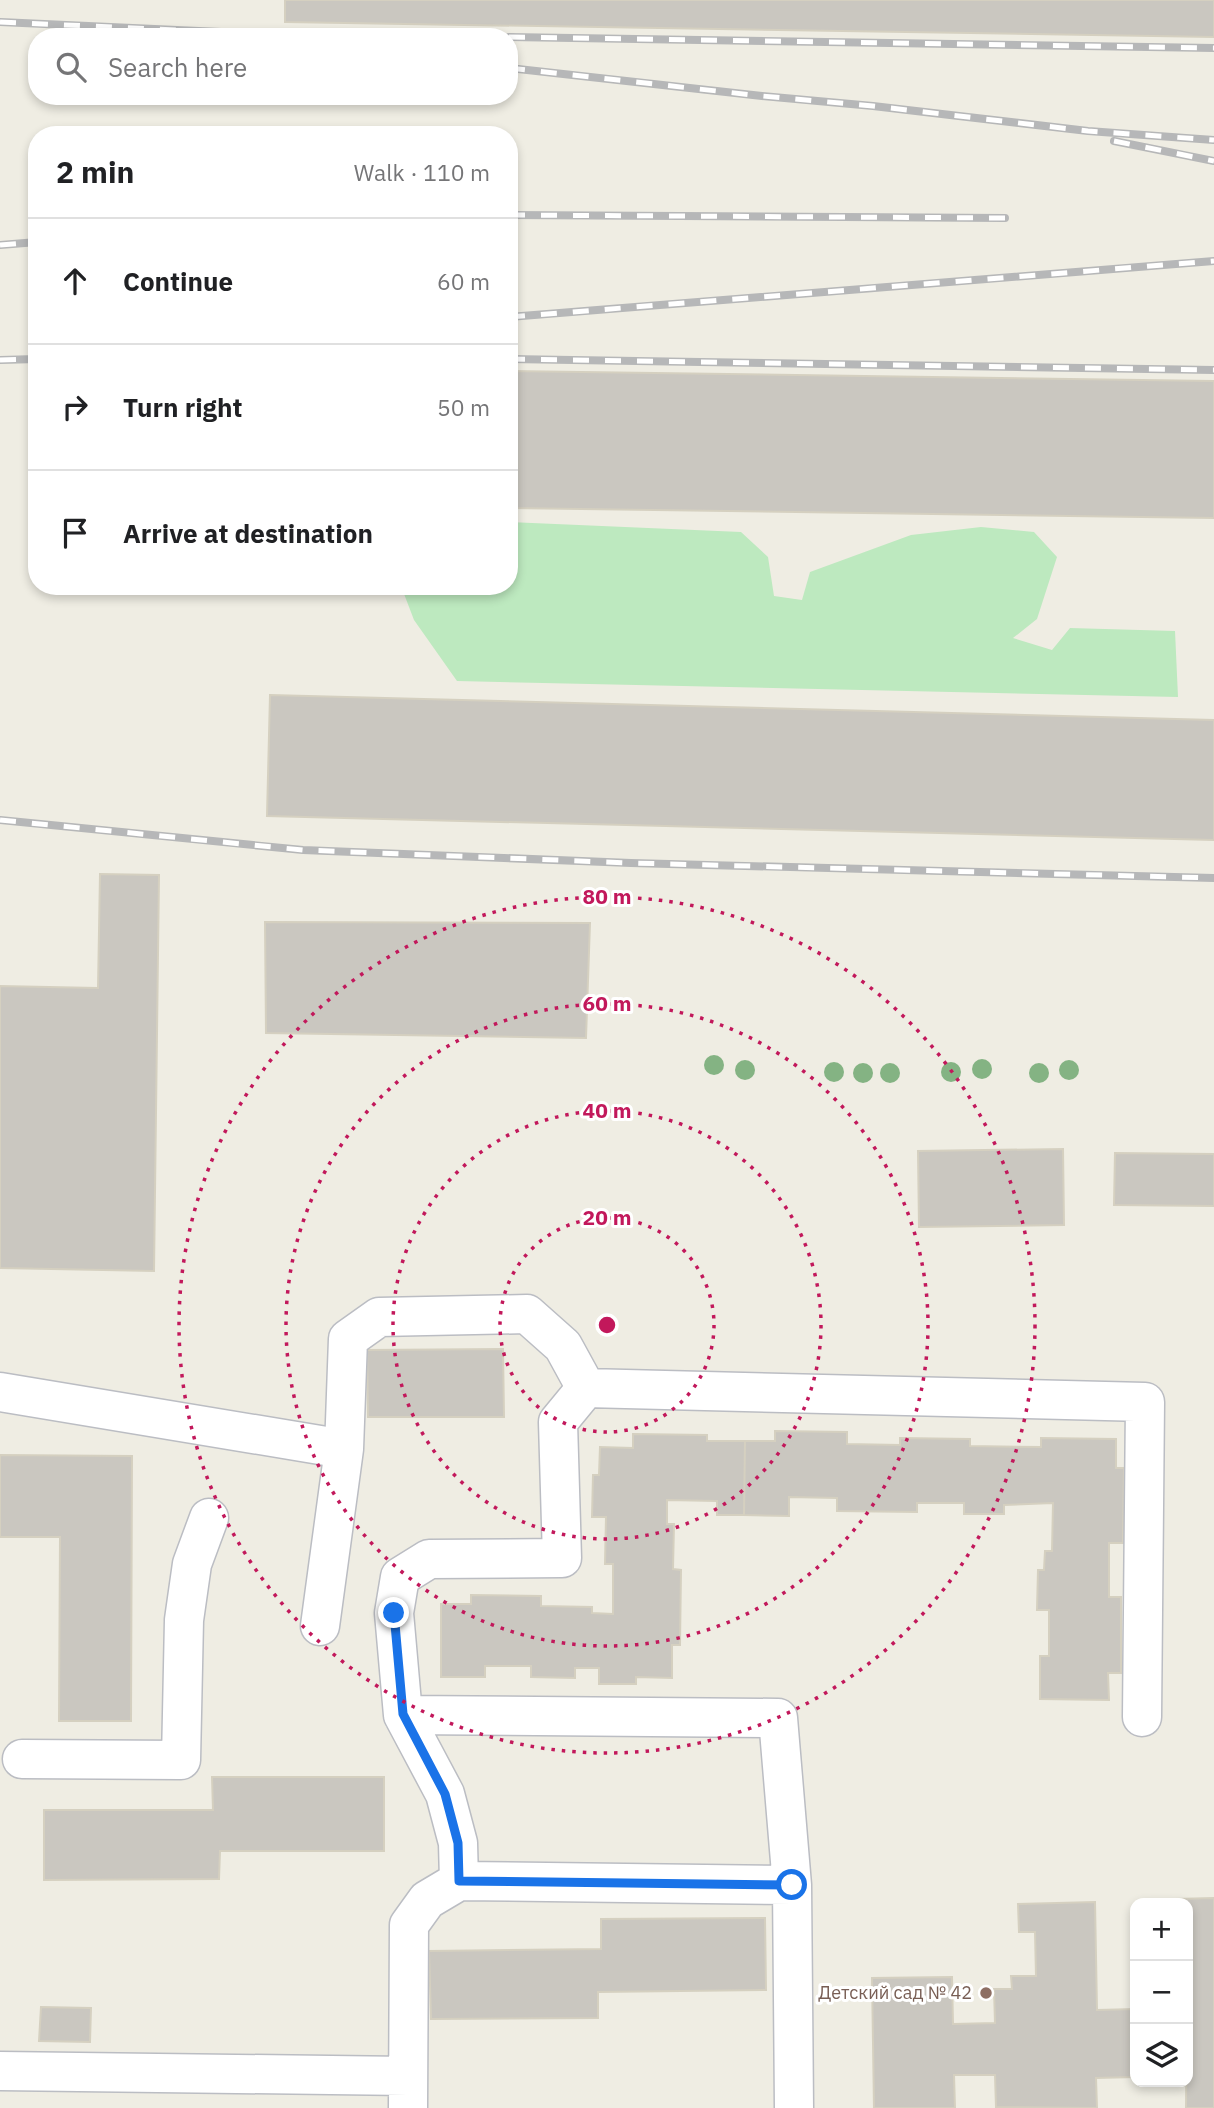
<!DOCTYPE html>
<html lang="en">
<head>
<meta charset="utf-8">
<style>
	body { margin:0; font-family:"IBM Plex Sans",sans-serif; background:#f6f6f6; color:#202124 }
	.controls { position:absolute; right:21px; bottom:21px; display:grid; overflow:hidden; border-radius:14px; box-shadow:0 4px 10px #0003 }
	.controls button { width:63px; height:63px; display:grid; place-items:center; padding:0; border:0; border-bottom:2px solid #e0e0e0; background:#fff; color:#202124; font:35px sans-serif }
	.stop { position:absolute; width:21px; height:21px; margin:-16px; border:5px solid #1a73e8; border-radius:50%; background:#fff }
	.stop.end { background:#1a73e8; border-color:#fff; box-shadow:0 2px 7px #0008 }
	.list { margin:0; padding:0; list-style:none }
	h2 { display:flex; justify-content:space-between; align-items:center; height:91px; margin:0; padding:0 28px; font-size:30px }
	h2 small { font-size:23px; font-weight:400; color:#757577 }
	.list li { display:grid; grid-template-columns:46px 1fr auto; gap:21px; align-items:center; box-sizing:border-box; height:126px; padding:0 28px; border-top:2px solid #e0e0e0 }
	.list b { display:block; font-size:26px; white-space:nowrap }
	.list em { font-size:23px; font-style:normal; color:#757577 }
	.icon { flex:none; width:38px; height:38px; fill:none; stroke:currentColor; stroke-width:2; stroke-linecap:round; stroke-linejoin:round }
	.map { position:relative; flex:none; width:1214px; height:2108px; overflow:hidden }
	.search { position:absolute; background:#fff; box-shadow:0 4px 10px #0003; left:28px; top:28px; width:490px; height:77px; display:flex; align-items:center; gap:18px; box-sizing:border-box; padding:0 24px; border-radius:28px; color:#757577; font-size:26px }
	.panel { position:absolute; background:#fff; box-shadow:0 4px 10px #0003; left:28px; top:126px; width:490px; height:469px; border-radius:28px }
	.map>svg:first-child { display:block }
</style>
</head>
<body>
<div class="map">
<svg width="1214" height="2108" viewBox="0 0 1214 2108">
	<rect width="100%" height="100%" fill="#efede3"/>
	<path fill="#bde9bf" d="M509,522L741,532L768,557L774,596L802,600L810,572L911,535L981,527L1034,532L1057,557L1037,619L1013,638L1052,650L1070,628L1175,631L1178,697L457,681L414,620L401,586H509Z"/>
	<path fill="#cac7c0" stroke="#d5d0c0" stroke-width="2" d="M285,0H1214V37L285,22Z
		M509,371L1214,381V518L509,508Z
		M270,695L1214,720V840L267,816Z
		M100,874L159,875L154,1271L0,1268V986L98,988Z
		M265,922L590,923L586,1038L266,1033Z
		M1063,1149L1064,1225L919,1227L918,1151Z
		M1115,1153L1214,1154V1206L1114,1205Z
		M503,1349L504,1417H368L367,1350Z
		M775,1431L847,1432V1444L900,1445V1438L970,1439V1446L1041,1447V1438L1116,1439V1468H1124L1123,1543H1109V1597H1121V1673H1108L1109,1700L1040,1699V1656H1049V1610H1037L1038,1570H1044L1045,1551H1052L1053,1503L1004,1505V1514H964V1503H917V1512L837,1511V1498L789,1497V1516L744,1515L745,1441H775Z
		M633,1434L707,1435V1441H745L744,1515H717V1501L667,1500V1524H674L673,1569L681,1570L680,1645H672V1678L636,1677V1684H599V1668H575V1678L531,1677V1666H485V1677H441V1604H471V1595L541,1596V1606L592,1607V1613L613,1614V1564H605L606,1517H592L593,1475H599L600,1447L633,1448Z
		M0,1455L132,1456L131,1721H59L60,1537H0Z
		M212,1777H384V1851H220L219,1879L44,1880V1810H213Z
		M1214,1898V2108H1186L1188,1903H1176V1899Z
		M1095,1902L1097,2010L1135,2009V2077L1096,2078L1097,2108L996,2107L995,2075H954L955,2108H874L872,1978L952,1977L953,2024L995,2023L994,1989H1012L1011,1976H1036L1035,1932H1019L1018,1904Z
		M765,1918L766,1990L598,1992V2018L431,2019L429,1951L601,1949V1919Z
		M41,2007L91,2008L90,2042L39,2041Z"/>
	<g fill="none" stroke-linecap="round" stroke-linejoin="round">
		<defs>
			<path id="minor" d="M0,1392L344,1449
				M320,1626L344,1449L348,1339L379,1317L527,1314L563,1346L586,1388
				M403,1715L778,1718L792,1885L794,2108
				M22,1759L181,1760L184,1620L192,1564L209,1518
				M459,1881L792,1885
				M0,2071L408,2076
				M408,2108L409,1925L427,1900L459,1881L458,1843L445,1794L403,1715L394,1613L400,1577L429,1559L562,1558L558,1422L586,1388L1145,1402L1142,1717"/>
		</defs>
		<use href="#minor" stroke="#bbbdc3" stroke-width="41"/>
		<use href="#minor" stroke="#fff" stroke-width="38"/>
		<defs>
			<path id="rail" d="M0,22L221,32L502,37
				M509,37L1214,48
				M509,68L762,96L873,106L1088,131L1214,140
				M1114,141L1214,161
				M509,215L1005,218
				M0,245L37,242
				M509,317L1214,261
				M509,359L1214,370
				M0,360L37,359
				M0,820L303,850L631,863L1214,878"/>
		</defs>
		<use href="#rail" stroke="#b6b7b8" stroke-width="8"/>
		<use href="#rail" stroke="#fff" stroke-width="5" stroke-dasharray="16" stroke-linecap="butt"/>
	</g>
	<g fill="#84b383">
		<circle cx="714" cy="1065" r="10"/>
		<circle cx="982" cy="1069" r="10"/>
		<circle cx="745" cy="1070" r="10"/>
		<circle cx="1069" cy="1070" r="10"/>
		<circle cx="834" cy="1072" r="10"/>
		<circle cx="951" cy="1072" r="10"/>
		<circle cx="863" cy="1073" r="10"/>
		<circle cx="890" cy="1073" r="10"/>
		<circle cx="1039" cy="1073" r="10"/>
	</g>
	<g fill="none" stroke-linecap="round" stroke-linejoin="round">
		<path stroke="#1a73e8" stroke-width="9" d="M394,1613L403,1714L445,1794L458,1843L459,1881L792,1885"/>
	</g>
	<g fill="none" stroke="#c2185b" stroke-width="3.5" stroke-dasharray="3.5 7">
		<circle cx="607" cy="1325" r="107"/>
		<circle cx="607" cy="1325" r="214"/>
		<circle cx="607" cy="1325" r="321"/>
		<circle cx="607" cy="1325" r="428"/>
	</g>
	<circle fill="#8d6e63" stroke="#fff" stroke-width="2.5" cx="986" cy="1993" r="7"/>
	<g text-anchor="middle" stroke-width="6" stroke-linejoin="round" paint-order="stroke">
		<g font-size="18" fill="#785e54" stroke="#fff" text-anchor="end">
			<text x="972" y="1999">Детский сад № 42</text>
		</g>
	</g>
	<circle cx="607" cy="1325" r="10" fill="#c2185b" stroke="#fff" stroke-width="3.5"/>
	<g font-size="21" text-anchor="middle" font-weight="bold" fill="#c2185b" stroke="#fff" stroke-width="6" stroke-linejoin="round" paint-order="stroke">
		<text x="607" y="904">80 m</text>
		<text x="607" y="1011">60 m</text>
		<text x="607" y="1118">40 m</text>
		<text x="607" y="1225">20 m</text>
	</g>
</svg>
<div class="controls">
<button>+</button>
<button>−</button>
<button><svg class="icon" aria-label="layers" viewBox="0 0 24 24"><path d="M12 4l9 5-9 5-9-5zM3 14l9 5 9-5"/></svg></button>
</div>
<div class="stop" style="left:792px;top:1885px"></div>
<div class="stop end" style="left:394px;top:1613px"></div>
<div class="search"><svg class="icon" aria-label="search" viewBox="0 0 24 24"><circle cx="10" cy="10" r="6"/><path d="M15 15l6 6"/></svg>Search here</div>
<section class="panel">
<h2>2 min<small>Walk · 110 m</small></h2>
<ul class="list">
<li><svg class="icon" aria-label="ahead" viewBox="0 0 24 24"><path d="M12 20V5M6 11l6-6 6 6"/></svg><div><b>Continue</b></div><em>60 m</em></li>
<li><svg class="icon" aria-label="right" viewBox="0 0 24 24"><path d="M7 20v-9h11M14 6l5 5-5 5"/></svg><div><b>Turn right</b></div><em>50 m</em></li>
<li><svg class="icon" aria-label="arrive" viewBox="0 0 24 24"><path d="M6 21V4h12l-3 4 3 4H6"/></svg><div><b>Arrive at destination</b></div></li>
</ul>
</section>
</div>
</body>
</html>
